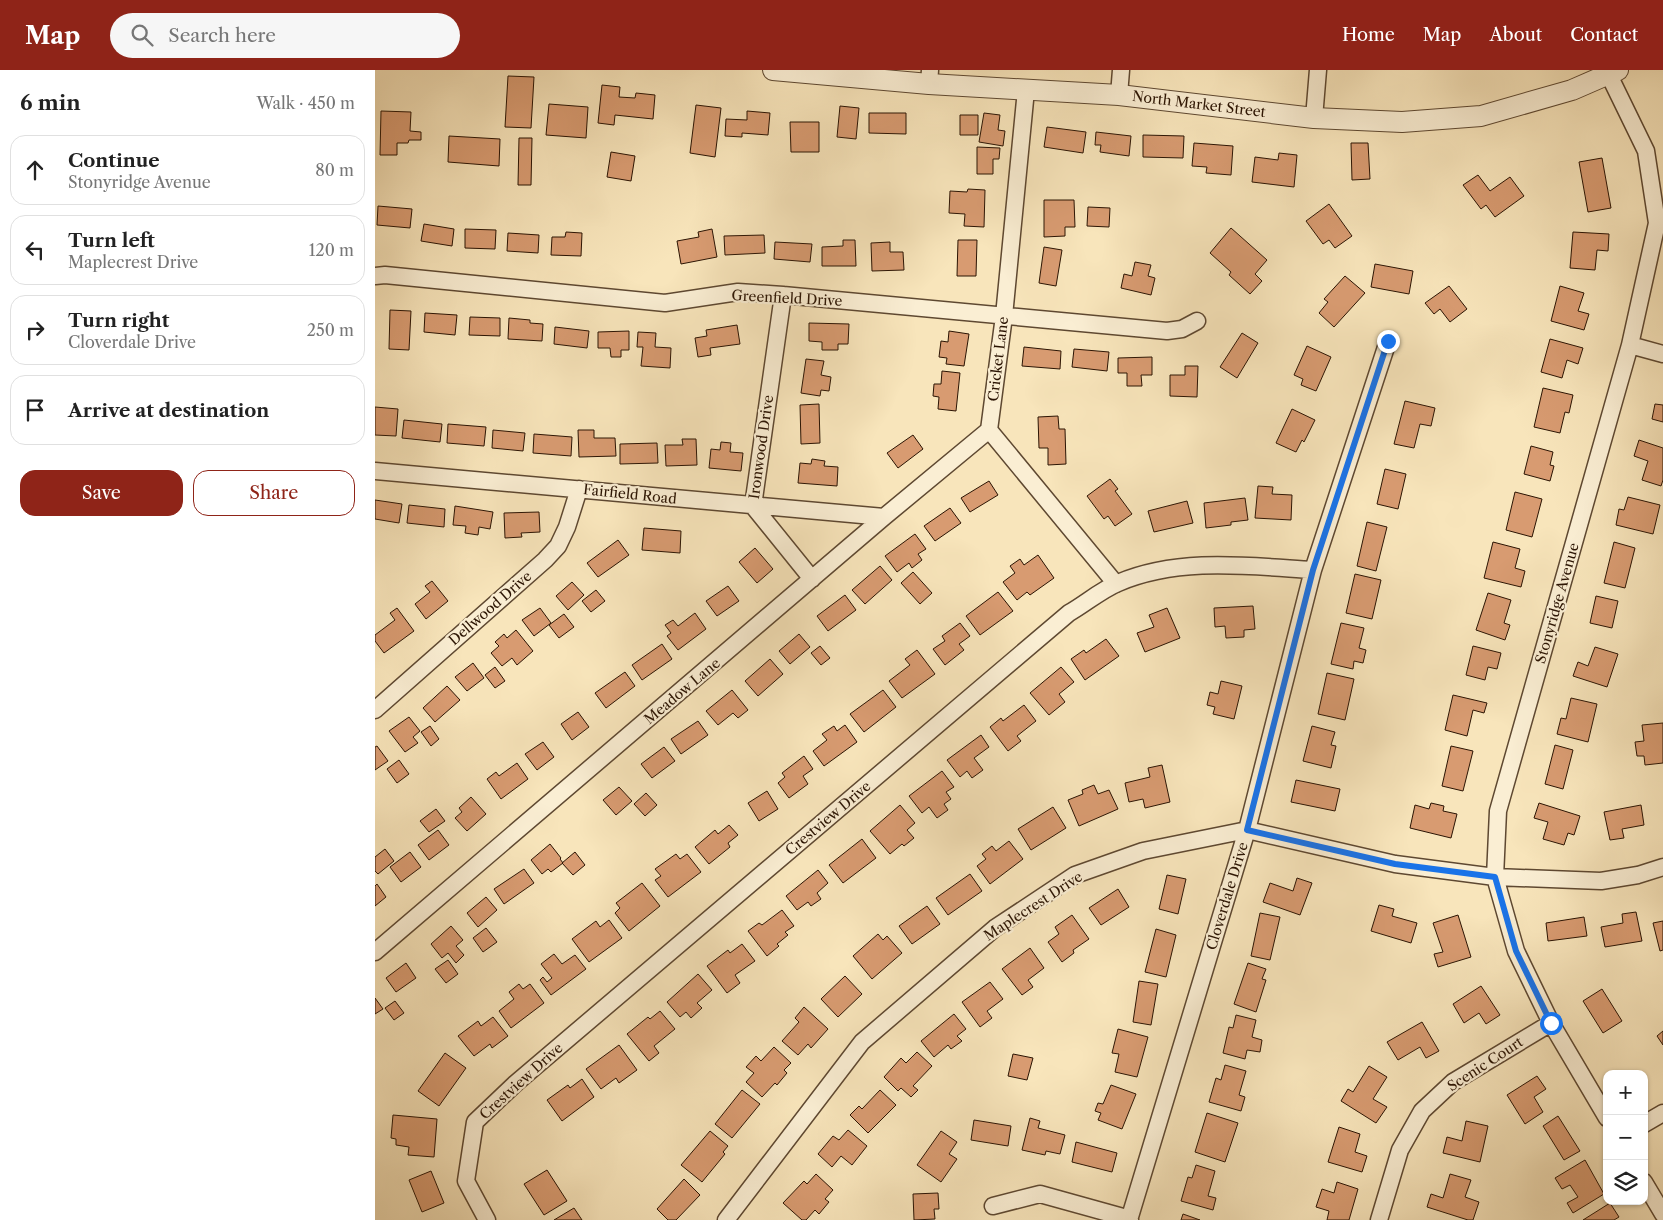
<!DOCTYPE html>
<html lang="en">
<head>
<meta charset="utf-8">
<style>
	body { margin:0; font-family:"Libre Caslon Text",serif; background:#f6f6f6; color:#222 }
	.controls { position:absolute; right:15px; bottom:15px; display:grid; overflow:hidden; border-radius:10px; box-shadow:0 1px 4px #0004 }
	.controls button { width:45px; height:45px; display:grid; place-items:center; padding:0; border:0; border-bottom:1px solid #e0e0e0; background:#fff; color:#222; font:25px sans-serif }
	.stop { position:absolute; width:15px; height:15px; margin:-11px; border:4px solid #1a73e8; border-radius:50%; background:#fff }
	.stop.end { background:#1a73e8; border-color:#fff; box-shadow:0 1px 5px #0008 }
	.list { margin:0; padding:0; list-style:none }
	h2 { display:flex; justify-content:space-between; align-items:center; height:65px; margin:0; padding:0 20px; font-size:21px }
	h2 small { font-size:16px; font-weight:400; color:#767676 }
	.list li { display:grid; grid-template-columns:32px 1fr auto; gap:15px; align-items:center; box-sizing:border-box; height:70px; margin:0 10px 10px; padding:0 10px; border:1px solid #e0e0e0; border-radius:15px }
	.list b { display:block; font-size:19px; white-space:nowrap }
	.list p { margin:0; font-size:16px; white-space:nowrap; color:#767676 }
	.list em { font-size:16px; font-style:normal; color:#767676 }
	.actions { display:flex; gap:10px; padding:15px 20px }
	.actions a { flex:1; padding:11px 0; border:1px solid #8f2418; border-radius:15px; text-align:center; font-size:18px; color:#8f2418 }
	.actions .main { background:#8f2418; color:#fff }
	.icon { flex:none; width:28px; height:28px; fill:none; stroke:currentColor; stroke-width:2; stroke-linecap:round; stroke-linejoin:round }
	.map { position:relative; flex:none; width:1288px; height:1150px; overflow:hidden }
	header { display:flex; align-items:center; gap:30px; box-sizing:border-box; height:70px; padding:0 25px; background:#8f2418; color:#fff }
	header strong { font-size:24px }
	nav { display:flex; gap:28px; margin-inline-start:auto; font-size:18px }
	.search { width:350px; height:45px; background:#f6f6f6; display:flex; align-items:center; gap:12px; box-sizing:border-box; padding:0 18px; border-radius:28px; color:#767676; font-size:19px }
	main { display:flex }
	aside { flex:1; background:#fff }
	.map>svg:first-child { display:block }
</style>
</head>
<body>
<header>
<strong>Map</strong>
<div class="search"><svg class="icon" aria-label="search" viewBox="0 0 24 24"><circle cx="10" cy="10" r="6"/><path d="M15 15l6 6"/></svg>Search here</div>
<nav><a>Home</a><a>Map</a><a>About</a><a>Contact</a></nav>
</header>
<main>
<aside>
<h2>6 min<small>Walk · 450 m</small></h2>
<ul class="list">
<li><svg class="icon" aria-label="ahead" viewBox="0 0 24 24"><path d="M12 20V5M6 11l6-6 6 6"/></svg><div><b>Continue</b><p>Stonyridge Avenue</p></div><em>80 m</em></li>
<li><svg class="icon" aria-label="left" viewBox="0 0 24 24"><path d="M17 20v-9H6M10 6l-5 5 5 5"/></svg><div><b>Turn left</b><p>Maplecrest Drive</p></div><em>120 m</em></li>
<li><svg class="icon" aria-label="right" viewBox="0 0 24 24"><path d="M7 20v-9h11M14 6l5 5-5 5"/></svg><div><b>Turn right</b><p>Cloverdale Drive</p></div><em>250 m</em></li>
<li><svg class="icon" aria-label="arrive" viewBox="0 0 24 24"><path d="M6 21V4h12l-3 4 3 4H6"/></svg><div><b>Arrive at destination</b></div></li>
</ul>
<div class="actions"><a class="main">Save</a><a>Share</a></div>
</aside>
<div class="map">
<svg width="1288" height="1150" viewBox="0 0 1288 1150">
	<rect width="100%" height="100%" fill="#f8e5bb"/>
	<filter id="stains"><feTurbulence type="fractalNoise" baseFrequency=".004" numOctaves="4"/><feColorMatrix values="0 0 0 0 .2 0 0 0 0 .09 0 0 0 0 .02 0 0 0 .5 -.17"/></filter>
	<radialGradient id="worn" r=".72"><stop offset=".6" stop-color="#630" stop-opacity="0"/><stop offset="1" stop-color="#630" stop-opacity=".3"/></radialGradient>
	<path fill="#d89b71" stroke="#2b1403" d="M133,6L159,7L156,58L130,57Z
		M227,15L245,17L244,27L260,28L261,23L280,25L278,49L240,45L239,55L223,53Z
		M174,34L213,37L211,68L171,65Z
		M321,35L346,38L340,87L315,83Z
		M465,36L484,38L481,69L462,67Z
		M6,41L36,42L35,61L46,62V70H34L33,73H22V85H5Z
		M372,41L395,43L393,65L367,63V67L350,66L351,49L372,50Z
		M494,43H531V64L494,63Z
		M609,43L625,45L623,60L630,61L628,76L604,72Z
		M585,45H603V65H585Z
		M415,52H444V82H416Z
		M672,57L711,62L708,83L669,77Z
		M721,62L756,66L754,86L725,82L726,75H720Z
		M768,65L809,66L808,88L768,87Z
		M74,66L125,69L124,96L73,92Z
		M144,68H157L156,115H143Z
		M819,73L858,76L856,105L831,103L832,97L817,96Z
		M976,73H993L995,109L977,110Z
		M602,77L625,78L624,89H618V104H602Z
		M236,82L260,86L256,111L232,107Z
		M904,83L922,85L919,117L877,112L880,87L903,90Z
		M1227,88L1236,138L1213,142L1204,92Z
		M1103,105L1115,121L1135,107L1149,126L1120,147L1111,135L1106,139L1088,115Z
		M593,119L610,120L609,157L589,156L590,144L574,143L575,121L592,122Z
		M669,130H699L700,157H690V166L669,167Z
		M954,134L977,166L960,178L954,170L948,174L931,151Z
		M3,136L37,139L35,158L2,155Z
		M713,137L735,138L734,157L712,156Z
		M49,154L79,159L77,176L46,171Z
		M856,158L892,190L880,204L887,211L875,224L854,205L856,202L835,183Z
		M90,159L121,160L120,179L90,178Z
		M337,159L342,187L306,194L302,171L324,167L323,162Z
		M191,162L207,163L206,186L176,185L177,167H190Z
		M1198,162L1234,164L1233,181L1222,180L1220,200L1195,198Z
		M133,163L164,165L163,183L132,181Z
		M389,165L390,183L350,185L349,166Z
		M468,170H480L481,196H447V177L468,176Z
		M583,170H602L601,206H582Z
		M400,172L437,174L435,192L399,189Z
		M515,172V182H528L529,200L497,201L496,173Z
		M669,177L687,180L681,216L664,213Z
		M760,192L776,195L773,206L780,208L776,225L746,218L749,204L757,206Z
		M1000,194L1038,201L1034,224L996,217Z
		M970,206L990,223L959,257L944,243L953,232L949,229Z
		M1074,216L1092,239L1075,252L1065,239L1059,244L1050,233Z
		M1185,216L1209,223L1203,241L1214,244L1209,260L1176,251Z
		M15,240L36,241L34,280L14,279Z
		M50,243L82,245L80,265L49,262Z
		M95,247L125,248V266L94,265Z
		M134,248L155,250V253L168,254L167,271L133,269Z
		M434,253L474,254L473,274H463V280H447V272L434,271Z
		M362,255L365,274L335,278L336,285L323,287L320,268L332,266L331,260Z
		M180,257L214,261L212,278L179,274Z
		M254,261V280H246V287H236L235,278H223V262Z
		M574,261L594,264L589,296L571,294L572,288L564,287L566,271L573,272Z
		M263,262L281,263L280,277L296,278L295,298L266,296L268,277H262Z
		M867,263L883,273L862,308L845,297Z
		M1175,269L1208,278L1203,294L1192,290L1187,308L1166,302Z
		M932,276L956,287L941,321L926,315L928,309L919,305Z
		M649,277L686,281L685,299L647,296Z
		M699,279L734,282L732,301L697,297Z
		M777,287V305H766L767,316H752V303H743V288Z
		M431,289L449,291L446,305L456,307L454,321L446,320L445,326L426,323Z
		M810,296H823L822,327L795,326V305H810Z
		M567,301L585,303L581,341L563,339L564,327L558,326L559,314H566Z
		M1168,318L1198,325L1194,343L1190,342L1185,363L1159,357Z
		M1030,331L1060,338L1056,356L1045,354L1039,378L1019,374Z
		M444,334L445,373L426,374L425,335Z
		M1280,334L1288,335V352L1277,349Z
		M0,337L23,339L21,366L0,365Z
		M917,339L940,350L929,372L927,370L921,382L901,373Z
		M683,346L684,359H690L691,394L673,395V378H664L663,347Z
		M29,350L67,354L65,372L27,368Z
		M73,354L111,357L109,376L72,373Z
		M118,360L150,363L148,381L117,378Z
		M203,360H219V368H240L241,386L204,387Z
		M159,364L197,367L196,386L158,383Z
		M538,365L548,379L523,398L512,383Z
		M307,369H321L322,395L291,396L290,375H308Z
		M1264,370L1288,378V410L1286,416L1267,410L1273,391L1259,386Z
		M346,372L356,373L355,382L368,383L366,401L334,398L336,379L345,380Z
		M282,373L283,393L245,394V374Z
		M1156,376L1178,382L1175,395L1179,396L1175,411L1149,404Z
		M437,389L450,391L449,396L463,397L462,416L423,413L425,393L436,394Z
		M1010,399L1031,404L1023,439L1002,434Z
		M735,409L743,419L740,421L757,444L740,456L733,446L729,449L712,426Z
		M614,411L623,425L595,442L586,428Z
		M883,416L898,417L897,424L917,425L916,450L880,448Z
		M1140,422L1167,429L1157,467L1131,460Z
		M1253,427L1285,435L1278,464L1241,455L1244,439L1249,440Z
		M870,428L873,450L856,452V455L831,458L829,433Z
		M0,430L27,434L24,453L0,449Z
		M812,431L818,453L779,462L773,441Z
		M34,435L70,439L69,457L32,453Z
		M80,436L118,442L115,459L104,457L103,465L90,463L91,456L78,455Z
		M575,438L586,453L560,471L549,456Z
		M164,442L165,462L146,463L147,467L130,468L129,443Z
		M992,452L1012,457L1001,501L982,496Z
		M269,458L306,461L305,483L267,480Z
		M540,464L551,479L543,484L547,490L537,498L534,493L522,502L510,486Z
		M243,470L254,485L223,507L212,493Z
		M1118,472L1145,479L1140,498L1150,501L1146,517L1109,508Z
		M1239,472L1260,478L1250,518L1229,513Z
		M380,478L398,499L382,513L364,492Z
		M663,485L679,508L655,525L652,522L642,530L628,512L640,503L635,496L645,489L649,495Z
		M505,496L517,510L490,534L477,520Z
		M538,502L557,523L545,534L526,513Z
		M980,504L1006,510L997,549L971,543Z
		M57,511L73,531L51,549L40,534L55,522L50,516Z
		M197,512L209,525L193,540L181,526Z
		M353,516L364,531L342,546L331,531Z
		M221,520L230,531L216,542L207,531Z
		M623,522L638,541L605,565L591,546Z
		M1113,523L1136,530L1129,553L1135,555L1130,570L1101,560Z
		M470,525L481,540L453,561L442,546Z
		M1221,526L1243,531L1237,558L1215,553Z
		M878,536L880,559L869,560V567L851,568L850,556L840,557L839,538Z
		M22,538L39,561L9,583L0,571V565L20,550L15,543Z
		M165,538L176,553L159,566L147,550Z
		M792,538L805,568L770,582L762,563L779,557L774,545Z
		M320,543L331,559L303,580L292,566L296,563L290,555L298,550L303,556Z
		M189,544L199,557L184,568L174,555Z
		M585,553L595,566L584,574L589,580L570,595L558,579L570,571L567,566Z
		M966,553L989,558L984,578L991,580L988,593L979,591L978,599L956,594Z
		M141,560L158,581L142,595L137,588L127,596L116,583L124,576L120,572L129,564L132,568Z
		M424,564L435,577L415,594L404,581Z
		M731,569L744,586L710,610L696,589L709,580L711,583Z
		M287,574L297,589L267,610L257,595Z
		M445,576L455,588L446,595L436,583Z
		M1098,576L1126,583L1122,599L1113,597L1110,610L1091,605Z
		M1220,577L1243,584L1232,617L1198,606L1203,592L1213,596Z
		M542,580L560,604L527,628L514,611L535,595L530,589Z
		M395,589L408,604L383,626L370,611Z
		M98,593L109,608L92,621L80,607Z
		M120,597L130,611L120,618L110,605Z
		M686,597L699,612L684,624L690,632L674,645L655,623Z
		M250,602L260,616L231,638L220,623Z
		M952,603L979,609L970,650L943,644Z
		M846,611L867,616L859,649L838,644L840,637L832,635L835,622L843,624Z
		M72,616L85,630L60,652L48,638Z
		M357,620L373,640L363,648L358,643L343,655L331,641Z
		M508,620L521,637L489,662L475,644Z
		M1078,625L1112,633L1109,643L1098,640L1092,666L1070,660Z
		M1196,628L1222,634L1213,672L1182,664L1186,648L1191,649Z
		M649,635L661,651L642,666L646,671L633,681L615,657L626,648L628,651Z
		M203,642L214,657L197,670L186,654Z
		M34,647L45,661L38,667L43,673L30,682L14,661Z
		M323,651L333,665L306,684L296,669Z
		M1288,653V693L1270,695L1269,686H1262L1260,672L1269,671L1267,655Z
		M470,655L482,672L449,696L438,681L452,670L447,664L459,656L462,661Z
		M55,656L64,669L56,676L46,662Z
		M937,656L960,662L956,675L961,676L956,698L928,691Z
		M606,665L614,677L599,688L608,700L597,708L592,701L585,707L572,690Z
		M168,672L179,687L162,700L150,684Z
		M1180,675L1198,680L1188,719L1170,714Z
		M2,676L13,691L0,700V677Z
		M1076,676L1098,681L1088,721L1067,716Z
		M289,677L300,691L277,708L266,694Z
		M429,686L438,699L428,706L433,714L414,728L403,713L410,707L407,703Z
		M24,690L34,704L22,713L12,699Z
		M142,693L153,709L126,729L112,709L121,702L124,706Z
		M787,695L795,732L770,738L768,729L754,732L750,713L775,707L773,698Z
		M567,701L579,717L571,722L576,729L569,734L573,740L562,748L554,737L547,743L534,726Z
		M921,710L965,719L960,741L916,732Z
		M719,715L723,724L734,720L743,739L704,756L693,730L708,724L707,720Z
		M244,717L257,731L241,745L228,730Z
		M392,721L403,739L384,751L373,733Z
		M271,723L282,735L270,746L259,734Z
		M96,727L111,744L92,761L80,748L87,742L84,738Z
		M1056,733L1069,736L1068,741L1082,744L1076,768L1035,758L1040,735L1054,739Z
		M1164,733L1205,746L1199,765L1193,763L1189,775L1168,769L1173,752L1159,748Z
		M525,735L540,753L532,760L539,768L529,776L527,774L515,784L495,761Z
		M1266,735L1269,755L1247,759L1249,768L1235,770L1229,742Z
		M678,737L691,758L656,780L643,759Z
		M61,739L70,751L54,762L45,751Z
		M354,755L363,765L353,773L355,777L334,794L320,777L340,760L343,764Z
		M63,760L74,775L54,790L43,775Z
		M487,769L501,788L468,813L454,795Z
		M634,771L648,789L615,814L602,796L611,789L607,784L617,776L621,781Z
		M175,774L186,788L185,789L188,793L176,802L173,799L167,804L156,790Z
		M10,779L19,791L3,804L0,801V787Z
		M35,782L46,797L26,812L15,797Z
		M200,782L210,795L198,805L187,793Z
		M301,784L305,789L312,784L326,802L293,827L280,810L286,806L280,799Z
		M149,799L159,813L129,834L119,819Z
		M443,800L453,813L442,823L446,829L436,836L433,832L422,840L411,826Z
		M595,804L607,821L573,845L561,828Z
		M792,805L811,809L803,844L784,839Z
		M922,808L937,813L925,845L888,832L895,813L918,821Z
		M267,813L285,836L254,861L240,843L245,838L241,833Z
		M2,814L11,827L0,836V816Z
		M743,819L754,837L726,855L714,838Z
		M111,827L122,840L103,857L92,843Z
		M1004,835L1019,839L1017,846L1042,853L1036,873L996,861Z
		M552,836L565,854L537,874L524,856Z
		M407,840L419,856L410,862L413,865L402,874L404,876L392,886L373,861L384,853L387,855Z
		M1261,842L1267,871L1230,877L1226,857L1248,853L1247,844Z
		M885,843L905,847L895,890L876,886Z
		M697,845L714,869L698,880L699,883L687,892L673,872L684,864L680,857Z
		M1083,845L1096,887L1063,897L1059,884L1068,882L1058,853Z
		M1209,847L1212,866L1173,871L1171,853Z
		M234,850L247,868L214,892L197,869L221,851L225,857Z
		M1288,851V880L1285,881L1278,853Z
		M76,856L88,870L81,876L89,885L81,893L73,883L67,888L56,874Z
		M111,858L122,872L108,882L98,868Z
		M781,859L801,865L791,907L770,902Z
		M503,864L508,870L512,866L527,883L497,909L478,886Z
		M367,874L380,891L360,905L365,913L352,923L332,896L353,880L355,883Z
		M655,878L669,898L653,910L658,917L647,925L627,899Z
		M179,884L187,894L200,885L211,899L176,925L165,910L168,907L172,912L177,908L166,894Z
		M73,890L83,904L71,913L60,899Z
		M31,893L41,908L21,922L11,908Z
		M873,893L891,899L887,909L891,910L881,942L859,934Z
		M323,904L337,920L322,933L327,938L316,948L311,942L305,947L292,932Z
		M470,906L487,924L463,947L446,929Z
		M764,911L783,914L776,955L758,952Z
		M615,912L628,929L612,941L617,948L605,957L587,932Z
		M144,914L148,919L155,914L169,933L136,958L124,941L139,929L134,922Z
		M1106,916L1125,945L1111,954L1104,943L1089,953L1078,934Z
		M1227,919L1247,951L1228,963L1208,931Z
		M0,928L8,939L0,944Z
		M20,931L29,943L19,950L10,938Z
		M429,937L453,959L436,978L433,974L423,985L407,971L424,952L420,948Z
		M285,941L300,959L279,976L284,983L274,991L252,964L273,947L275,949Z
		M579,944L591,959L582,966L587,971L576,979L573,975L559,987L546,971Z
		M861,945L881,950L877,967L887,970L885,982L872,980L870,989L848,983L854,957L858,958Z
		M118,947L133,966L117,978L115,974L99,986L83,966L103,951L106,956Z
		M1047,952L1064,981L1051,988L1045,977L1023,990L1012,972Z
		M743,959L773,967L762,1007L740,1002L744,984L737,983Z
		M1288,961V975L1282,966Z
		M244,975L262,1000L244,1013L241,1008L226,1019L211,999Z
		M399,977L416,993L409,1000L412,1003L402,1015L400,1013L387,1027L371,1012L379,1003L371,997L381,986L386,991Z
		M542,982L557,996L538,1016L543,1020L536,1027L526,1018L523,1021L509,1007L526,988L531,993Z
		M70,983L91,998L64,1036L43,1021Z
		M638,984L658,988L652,1010L633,1006Z
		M850,995L871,1001L864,1025L870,1027L866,1041L834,1032L841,1008L846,1010Z
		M994,996L1012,1007L998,1029L1012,1037L1001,1053L966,1031L973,1019L978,1022Z
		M1162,1006L1171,1019L1159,1027L1168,1042L1150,1054L1132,1025Z
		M207,1009L219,1027L187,1051L172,1030L193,1015L195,1018Z
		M736,1015L761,1024L747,1059L723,1050L726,1043L720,1041L723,1033L728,1034Z
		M367,1020L385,1034L357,1068L340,1054Z
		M505,1020L521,1035L493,1063L475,1045L484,1036L487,1039Z
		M832,1043L863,1053L850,1092L820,1082Z
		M18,1045L62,1049L59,1087L33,1085L34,1077L21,1075V1069L16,1068Z
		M1183,1046L1205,1081L1189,1090L1168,1056Z
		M655,1048L665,1051L663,1058L690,1065L685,1084L671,1081L670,1085L647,1080Z
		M599,1050L636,1056L633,1076L596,1070Z
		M1091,1051L1113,1056L1105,1092L1068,1083L1072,1067L1087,1071Z
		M964,1057L985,1064L980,1082L992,1086L987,1102L953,1092Z
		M473,1060L492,1076L477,1095L466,1086L457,1097L443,1084L458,1066L464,1070Z
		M335,1061L353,1076L348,1082L350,1084L327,1112L306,1095Z
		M566,1061L582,1072L574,1084L582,1089L566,1112L542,1095Z
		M701,1072L742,1083L737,1102L697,1092Z
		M1210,1090L1229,1124L1198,1143L1192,1133L1203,1127L1195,1115L1187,1119L1180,1108Z
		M821,1095L840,1101L833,1126L841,1128L838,1140L806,1131L813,1107L817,1108Z
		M172,1100L192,1131L169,1145L149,1114Z
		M56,1101L69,1133L47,1142L34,1110Z
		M441,1104L458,1120L450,1129L454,1132L444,1144L440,1140L431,1150H427L408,1133L429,1111L432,1114Z
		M1075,1104L1096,1110L1090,1127L1104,1132L1098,1150H1093L1052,1137L1056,1124L1068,1128Z
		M309,1109L325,1125L301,1150H293L282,1139Z
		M962,1112L983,1119L974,1150H952L954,1141L941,1137L947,1119L959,1123Z
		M563,1123L564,1139H559L560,1149L539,1150L538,1124Z
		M1235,1133L1244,1147L1239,1150H1208Z
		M199,1138L207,1150H179Z
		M808,1144L825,1150H806Z"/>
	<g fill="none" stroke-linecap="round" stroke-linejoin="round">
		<defs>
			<path id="minor" d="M554,14L555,0
				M651,20L629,246L614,360L741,514
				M744,25L746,0
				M939,48L943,0
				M0,206L10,205L290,233L363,222L408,225L792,261L807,259L822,251
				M408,225L378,436L437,509
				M1255,275L1288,284
				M0,401L509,447
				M0,640L170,490L183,476L192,457L204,419
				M0,882L509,447L614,360
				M1232,1048L1176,953L1141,881L1120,807L1123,741L1255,275L1282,153L1271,81L1234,5
				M1269,1054L1288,1043
				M1269,1112L1288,1144
				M618,1136L665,1124L755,1149
				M112,1150L91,1111L100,1052L141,1013L694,543C710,534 726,520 743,513C804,487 873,496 938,500
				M351,1150L487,972L620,858L700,805L768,781L872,760L1020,794L1120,807L1226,811L1263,805L1288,797
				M754,1150L872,760L938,500L1013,271
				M1004,1150L1025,1080L1047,1041L1078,1012L1176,953"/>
			<path id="tertiary" d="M398,0L554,14L744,25L939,48L1027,52L1106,46L1197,20L1243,0"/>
		</defs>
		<use href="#minor" stroke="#5e4831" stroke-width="19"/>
		<use href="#tertiary" stroke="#5e4831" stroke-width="22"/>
		<use href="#minor" stroke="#faeed3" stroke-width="16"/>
		<use href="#tertiary" stroke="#faeed3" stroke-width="20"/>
	</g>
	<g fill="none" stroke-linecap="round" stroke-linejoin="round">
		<path stroke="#1a73e8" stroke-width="6" d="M1013,271L938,500L872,760L1020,794L1120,807L1141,881L1176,953"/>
	</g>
	<g text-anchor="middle" stroke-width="4.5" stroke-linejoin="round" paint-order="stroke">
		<g font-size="14" fill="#2b1403" stroke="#faeed3">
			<text transform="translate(824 34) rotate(7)" y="5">North Market Street</text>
			<text transform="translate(412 228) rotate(3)" y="5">Greenfield Drive</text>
			<text transform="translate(623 289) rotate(-83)" y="5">Cricket Lane</text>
			<text transform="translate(386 377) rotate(-82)" y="5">Ironwood Drive</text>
			<text transform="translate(255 424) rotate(6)" y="5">Fairfield Road</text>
			<text transform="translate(1182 533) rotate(-74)" y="5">Stonyridge Avenue</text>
			<text transform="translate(115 538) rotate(-41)" y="5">Dellwood Drive</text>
			<text transform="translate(307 621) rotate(-40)" y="5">Meadow Lane</text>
			<text transform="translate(453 748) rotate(-40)" y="5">Crestview Drive</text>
			<text transform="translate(852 826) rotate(-73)" y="5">Cloverdale Drive</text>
			<text transform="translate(658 836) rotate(-33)" y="5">Maplecrest Drive</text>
			<text transform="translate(1110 994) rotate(-33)" y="5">Scenic Court</text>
			<text transform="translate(146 1011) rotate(-42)" y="5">Crestview Drive</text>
		</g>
	</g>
	<rect width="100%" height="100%" filter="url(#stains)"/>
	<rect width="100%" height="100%" fill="url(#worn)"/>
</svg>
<div class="controls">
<button>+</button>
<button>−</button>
<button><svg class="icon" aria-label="layers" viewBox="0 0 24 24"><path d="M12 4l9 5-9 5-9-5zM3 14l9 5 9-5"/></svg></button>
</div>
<div class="stop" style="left:1176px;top:953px"></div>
<div class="stop end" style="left:1013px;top:271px"></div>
</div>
</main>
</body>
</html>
